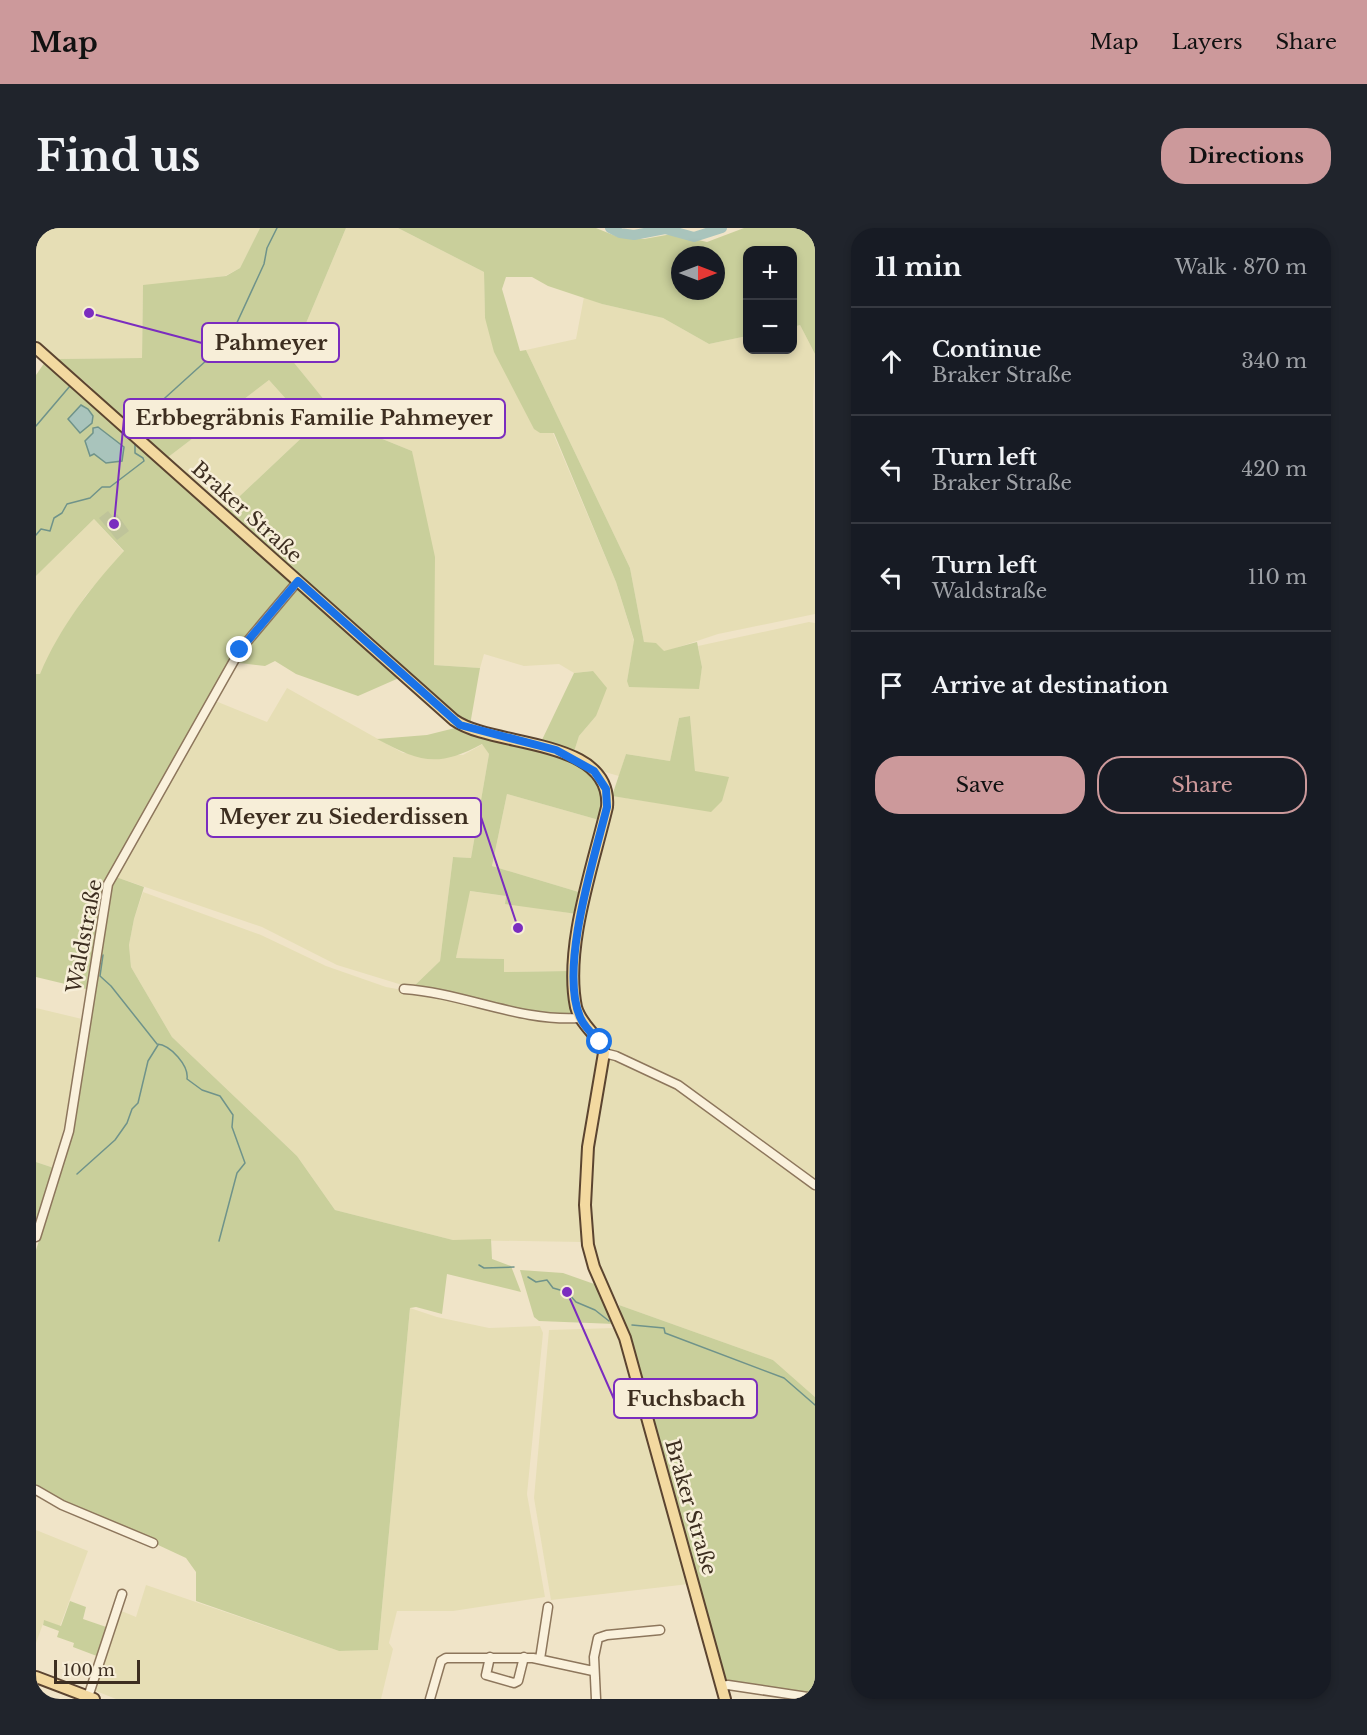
<!DOCTYPE html>
<html lang="en">
<head>
<meta charset="utf-8">
<style>
	body { margin:0; font-family:"Libre Baskerville",serif; background:#20242c; color:#f1f3f6 }
	.controls { position:absolute; right:18px; top:18px; display:grid; overflow:hidden; border-radius:12px; box-shadow:0 3px 9px #0003 }
	.controls button { width:54px; height:54px; display:grid; place-items:center; padding:0; border:0; border-bottom:2px solid #363941; background:#171b24; color:#f1f3f6; font:30px sans-serif }
	.compass { position:absolute; left:635px; top:18px; width:54px; height:54px; border-radius:50%; background:#171b24; box-shadow:0 3px 9px #0003; rotate:90deg }
	.scale { position:absolute; left:18px; bottom:15px; width:86px; box-sizing:border-box; padding-left:6px; border:3px solid #3d2e20; border-top:0; font-size:16px; line-height:21px; white-space:nowrap; color:#3d2e20; -webkit-text-stroke:4px #f7eed8; paint-order:stroke }
	.stop { position:absolute; width:18px; height:18px; margin:-14px; border:4px solid #1a73e8; border-radius:50%; background:#fff }
	.stop.end { background:#1a73e8; border-color:#fff; box-shadow:0 2px 6px #0008 }
	.list { margin:0; padding:0; list-style:none }
	h2 { display:flex; justify-content:space-between; align-items:center; height:78px; margin:0; padding:0 24px; font-size:26px }
	h2 small { font-size:20px; font-weight:400; color:#9ea1a6 }
	.list li { display:grid; grid-template-columns:39px 1fr auto; gap:18px; align-items:center; box-sizing:border-box; height:108px; padding:0 24px; border-top:2px solid #363941 }
	.list b { display:block; font-size:22px; white-space:nowrap }
	.list p { margin:0; font-size:20px; white-space:nowrap; color:#9ea1a6 }
	.list em { font-size:20px; font-style:normal; color:#9ea1a6 }
	.actions { display:flex; gap:12px; padding:18px 24px }
	.actions a { flex:1; padding:14px 0; border:2px solid #cc999b; border-radius:24px; text-align:center; font-size:21px; color:#cc999b }
	.actions .main { background:#cc999b; color:#111 }
	.icon { flex:none; width:33px; height:33px; fill:none; stroke:currentColor; stroke-width:2; stroke-linecap:round; stroke-linejoin:round }
	.map { position:relative; flex:none; width:779px; height:1471px; overflow:hidden; border-radius:24px }
	header { display:flex; align-items:center; gap:36px; box-sizing:border-box; height:84px; padding:0 30px; background:#cc999b; color:#111 }
	header strong { font-size:28px }
	nav { display:flex; gap:33px; margin-inline-start:auto; font-size:21px }
	.intro { display:flex; align-items:center; justify-content:space-between; box-sizing:border-box; height:144px; padding:0 36px }
	h1 { margin:0; font-size:42px }
	.button { padding:15px 27px; border-radius:24px; background:#cc999b; color:#111; font-size:21px; font-weight:700 }
	main { display:flex; gap:36px; padding:0 36px }
	aside { flex:1; background:#171b24; border-radius:24px; box-shadow:0 3px 9px #0003 }
	.map>svg:first-child { display:block }
</style>
</head>
<body>
<header>
<strong>Map</strong>
<nav><a>Map</a><a>Layers</a><a>Share</a></nav>
</header>
<div class="intro"><h1>Find us</h1><a class="button">Directions</a></div>
<main>
<div class="map">
<svg width="779" height="1471" viewBox="0 0 779 1471">
	<rect width="100%" height="100%" fill="#f0e4c8"/>
	<path fill="#e6deb5" d="M0,0H224L204,40L189,48L107,58L106,130L22,131L0,113Z
		M310,0H362L448,44L449,90L504,205H517L580,354L598,413L591,453L662,461L666,439L662,418L773,394L779,395V951L641,851L573,822L547,789L540,750L543,712L576,568L675,583L659,544L654,488L643,490L634,533L590,526L583,548L562,542L537,527L543,508L560,488L557,443L538,445L523,436L488,438L448,426L444,440L398,437L397,395L376,223L307,195L255,131Z
		M548,69L566,76L627,90L673,116L711,108L712,122H756L757,99L764,97L779,126L777,173L779,386L682,406L628,424L608,414L594,340L490,122L540,111Z
		M233,152L276,200L188,283L131,230Z
		M58,291L88,324L50,367L25,405L4,446H0V348Z
		M251,460L367,525L427,527L447,516L453,526L435,630L417,629L404,733L376,760L301,737L226,699L80,649L177,472L231,494Z
		M471,566L563,592L546,665L456,638Z
		M433,663L470,668L469,675L541,686L533,743L468,744V731L420,730Z
		M107,664L225,707L290,738L350,759L542,794L561,819L563,828L543,946L547,1014L417,1012L299,982L261,928L136,809L95,739L93,717L98,691Z
		M0,780L46,791L29,894L18,940L0,934Z
		M570,829L641,862L696,899L779,963V1169L737,1132L583,1077L562,1039L556,1008L554,952Z
		M374,1080L401,1089L453,1100L504,1098L507,1105L491,1266L509,1369L417,1383H361L353,1415L357,1421L345,1471H80L55,1461L83,1382L100,1389L110,1357L303,1423L342,1422Z
		M579,1100L653,1356L515,1372L498,1270L513,1102Z
		M0,1302L52,1323L24,1398L8,1393L0,1415Z"/>
	<path fill="#c9cf9b" fill-rule="evenodd" d="M224,0H310L255,131L307,195L376,223L399,329L398,437L444,440L434,497C460,506 549,530 561,551C569,564 566,578 563,592L471,566L456,638L546,665L541,686L469,676L470,668L434,663L420,730L468,731V744L533,743L537,788H526L376,760L404,733L417,629L435,630L453,526L446,516C401,540 384,534 341,511L391,507L423,499L363,450L322,468L260,446L239,433L229,438L196,434L68,658L50,761L0,749V446H4C24,399 54,360 88,323L58,291L0,348V147L9,134L48,169L56,160L22,131L106,130L107,57L190,48L204,40ZM233,152L276,200L188,283L131,230Z
		M362,0H560L582,9L608,11L636,6L671,14L708,0H776L779,3V126L764,97L757,99L756,22H712L711,108L673,116L627,90L566,76L512,58L496,49H470L466,61L484,123L490,122L594,340L608,414L620,415L628,423L661,414L666,439L663,461L593,459L591,453L598,412L580,354L518,205H504L498,201L458,124L449,90L448,44ZM644,27H680V63H644Z
		M557,443L571,460L560,488L543,508L537,527L505,514L538,445Z
		M654,488L659,543L693,549L686,573L675,584L576,568L590,526L634,533L643,490Z
		M80,649L108,659L98,691L93,717L95,739L136,809L261,928L299,982L417,1012L455,1011L456,1031L475,1038L485,1064L411,1046L406,1086L380,1079L374,1080L342,1422L303,1423L160,1373V1344L150,1330L0,1260V1022L37,904L58,750L74,663Z
		M0,934L18,940L0,994Z
		M484,1042L527,1045L561,1057L579,1096L503,1093L498,1089Z
		M583,1077L737,1132L779,1169V1467L691,1453L686,1448Z
		M34,1373L50,1379L47,1391L76,1401L66,1430L37,1419L38,1415L21,1409L23,1403L7,1397L8,1392L25,1398Z"/>
	<path fill="#bfc49a" d="M72,283L77,289L81,286L93,303L81,312L63,290Z"/>
	<path fill="#a9c4bc" stroke="#6f938a" stroke-width="1.5" d="M45,177L52,181L57,188L56,195L44,205L32,191Z
		M62,199L88,219L86,233L70,235L58,226L54,228L49,213L57,205V200Z"/>
	<g fill="none" stroke-linecap="round" stroke-linejoin="round">
		<path stroke="#6f938a" stroke-width="1.5" d="M0,198L34,158
			M108,207L109,188L193,112L228,36L231,20L241,0
			M0,307L5,301L14,303L18,290L26,285L31,276L54,270L66,259H74L108,233L107,230L99,225V216
			M67,727L64,748L75,758L121,816C135,817 153,838 151,851L166,862L184,868L197,887L196,899L209,935L201,945L183,1013
			M41,946L79,912L91,895L96,881L102,875L112,833L122,817
			M443,1037L448,1040L478,1039
			M492,1049L500,1054L511,1052L517,1060L531,1064L540,1074L559,1082L573,1093
			M596,1097L628,1100L629,1105L748,1150L779,1177"/>
		<path stroke="#a9c4bc" stroke-width="10" d="M574,0L584,5L598,7L629,1L658,9L686,0"/>
		<defs>
			<path id="minor" d="M368,761C427,765 484,794 544,790
				M568,825L580,828L642,857L779,957
				M0,1009L33,903L72,656L204,422L262,353
				M0,1262L26,1277L117,1315
				M454,1429L450,1447L478,1455L482,1453L488,1429
				M504,1431L512,1379
				M686,1458L692,1457L779,1470
				M52,1469L86,1366
				M394,1471L405,1433L410,1430H497L557,1443
				M560,1471L558,1429L562,1410L571,1407L624,1402"/>
			<path id="major" d="M0,120L418,492C457,520 577,509 571,579C557,638 528,719 540,779C545,798 563,807 568,825L552,919L549,977L552,1017L558,1039L589,1110L689,1471
				M0,1449L58,1471"/>
		</defs>
		<use href="#minor" stroke="#8d765c" stroke-width="11"/>
		<use href="#major" stroke="#5b4430" stroke-width="14"/>
		<use href="#minor" stroke="#faf1dc" stroke-width="8"/>
		<use href="#major" stroke="#f3d9a0" stroke-width="10"/>
	</g>
	<g fill="none" stroke-linecap="round" stroke-linejoin="round">
		<path stroke="#1a73e8" stroke-width="8" d="M204,422L262,353L424,497L520,522L558,543L570,561L571,579C558,631 523,740 544,789C548,799 557,807 564,814"/>
	</g>
	<g text-anchor="middle" stroke-width="5" stroke-linejoin="round" paint-order="stroke">
		<g font-size="20" fill="#3d2e20" stroke="#f7eed8">
			<text transform="translate(211 284) rotate(42)" y="7">Braker Straße</text>
			<text transform="translate(48 708) rotate(-79)" y="7">Waldstraße</text>
			<text transform="translate(655 1279) rotate(74)" y="7">Braker Straße</text>
		</g>
	</g>
	<path fill="none" stroke="#7b2cbf" stroke-width="2" d="M53 85L166 115M78 296L88 190M482 700L445 589M531 1064L578 1171"/>
	<g fill="#7b2cbf" stroke="#f7eed8" stroke-width="2">
		<circle cx="53" cy="85" r="6"/>
		<circle cx="78" cy="296" r="6"/>
		<circle cx="482" cy="700" r="6"/>
		<circle cx="531" cy="1064" r="6"/>
	</g>
	<g fill="#f7eed8" stroke="#7b2cbf" stroke-width="2">
		<rect x="166" y="95" width="137" height="39" rx="6"/>
		<rect x="88" y="171" width="381" height="39" rx="6"/>
		<rect x="171" y="570" width="274" height="39" rx="6"/>
		<rect x="578" y="1151" width="143" height="39" rx="6"/>
	</g>
	<g font-size="21" text-anchor="middle" font-weight="bold" fill="#3d2e20">
		<text x="235" y="122">Pahmeyer</text>
		<text x="278" y="197">Erbbegräbnis Familie Pahmeyer</text>
		<text x="308" y="596">Meyer zu Siederdissen</text>
		<text x="650" y="1178">Fuchsbach</text>
	</g>
</svg>
<div class="controls">
<button>+</button>
<button>−</button>
</div>
<svg class="compass" viewBox="-18 -18 36 36"><path d="M0-13l5 13h-10z" fill="#e53935"/><path d="M0 13l5-13h-10z" fill="#9ea1a6"/></svg>
<div class="scale">100 m</div>
<div class="stop" style="left:564px;top:814px"></div>
<div class="stop end" style="left:204px;top:422px"></div>
</div>
<aside>
<h2>11 min<small>Walk · 870 m</small></h2>
<ul class="list">
<li><svg class="icon" aria-label="ahead" viewBox="0 0 24 24"><path d="M12 20V5M6 11l6-6 6 6"/></svg><div><b>Continue</b><p>Braker Straße</p></div><em>340 m</em></li>
<li><svg class="icon" aria-label="left" viewBox="0 0 24 24"><path d="M17 20v-9H6M10 6l-5 5 5 5"/></svg><div><b>Turn left</b><p>Braker Straße</p></div><em>420 m</em></li>
<li><svg class="icon" aria-label="left" viewBox="0 0 24 24"><path d="M17 20v-9H6M10 6l-5 5 5 5"/></svg><div><b>Turn left</b><p>Waldstraße</p></div><em>110 m</em></li>
<li><svg class="icon" aria-label="arrive" viewBox="0 0 24 24"><path d="M6 21V4h12l-3 4 3 4H6"/></svg><div><b>Arrive at destination</b></div></li>
</ul>
<div class="actions"><a class="main">Save</a><a>Share</a></div>
</aside>
</main>
</body>
</html>
